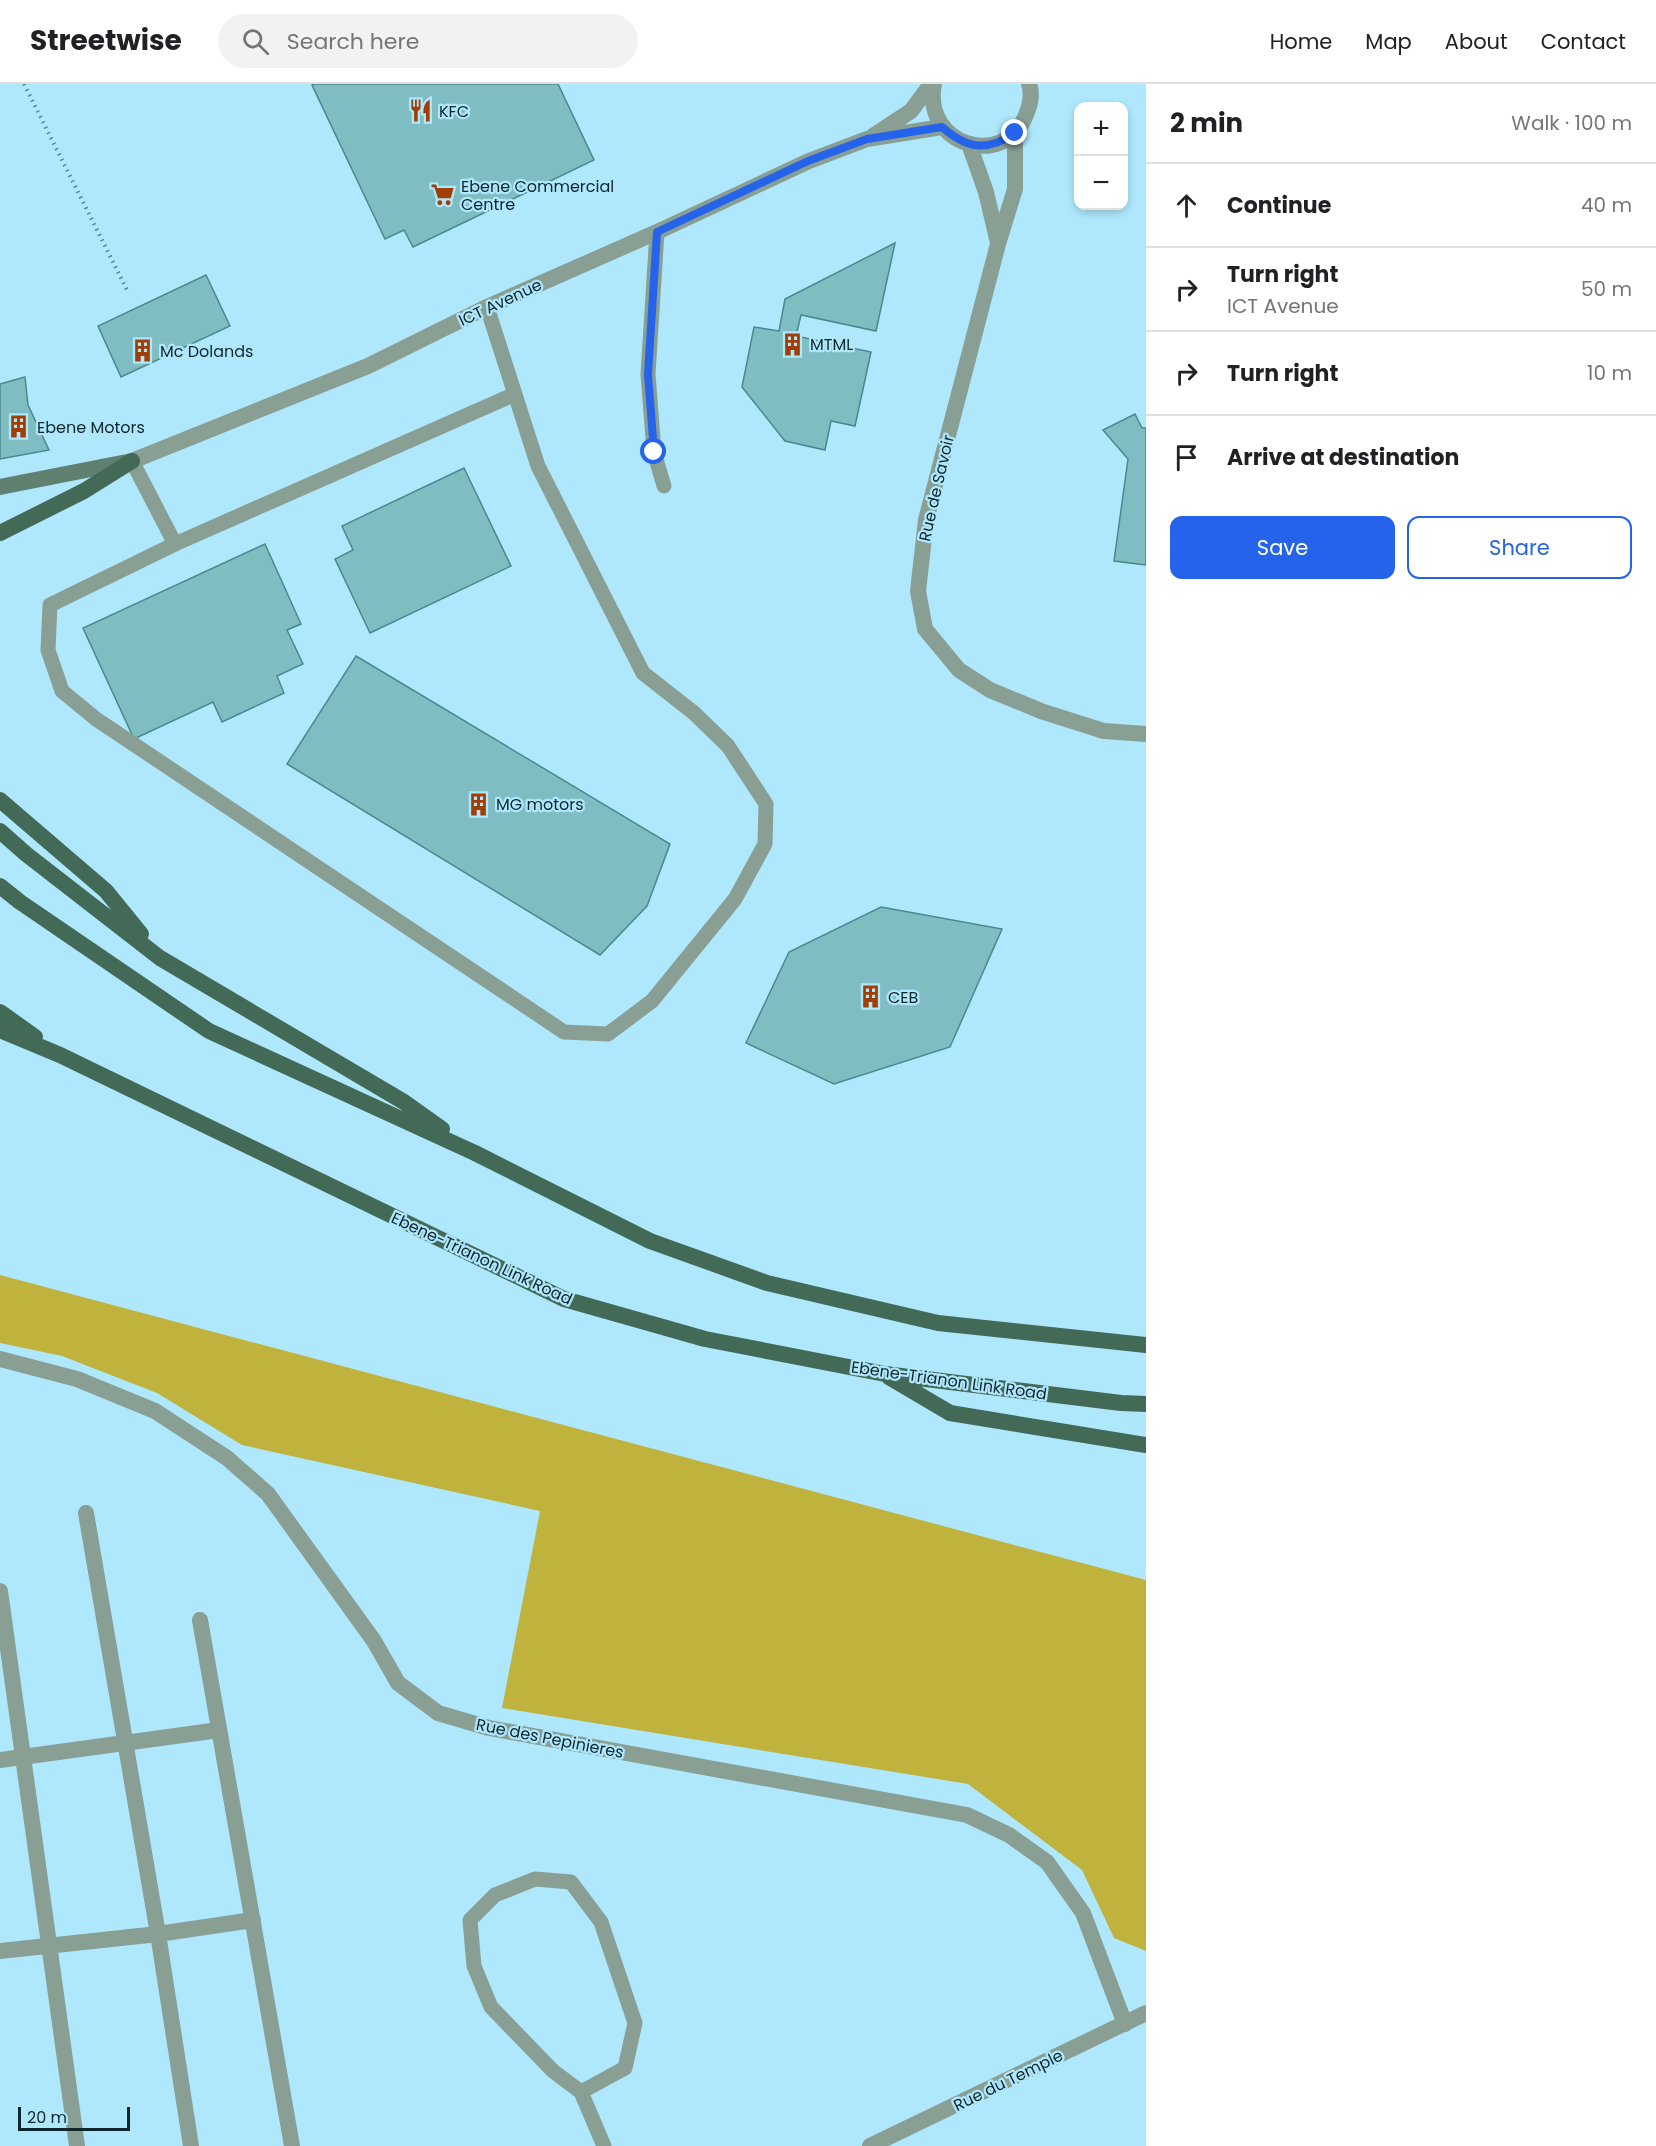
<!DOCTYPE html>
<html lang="en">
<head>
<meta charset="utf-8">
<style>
	body { margin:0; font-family:Poppins,sans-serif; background:#f2f2f2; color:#202124 }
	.controls { position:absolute; right:18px; top:18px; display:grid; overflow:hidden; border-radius:12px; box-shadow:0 3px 9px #0003 }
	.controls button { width:54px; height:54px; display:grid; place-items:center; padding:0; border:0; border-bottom:2px solid #e0e0e0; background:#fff; color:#202124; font:30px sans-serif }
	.scale { position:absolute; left:18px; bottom:15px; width:112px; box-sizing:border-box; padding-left:6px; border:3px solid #0f262d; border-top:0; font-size:16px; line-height:21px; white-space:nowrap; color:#0f262d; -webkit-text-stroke:4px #afe8fd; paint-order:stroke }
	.stop { position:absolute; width:18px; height:18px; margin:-14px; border:4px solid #2563eb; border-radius:50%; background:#fff }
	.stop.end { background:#2563eb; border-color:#fff; box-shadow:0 2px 6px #0008 }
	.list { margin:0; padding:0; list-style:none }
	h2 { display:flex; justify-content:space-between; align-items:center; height:78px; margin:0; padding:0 24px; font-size:26px }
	h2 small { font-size:20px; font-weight:400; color:#757577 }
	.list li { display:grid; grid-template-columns:39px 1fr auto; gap:18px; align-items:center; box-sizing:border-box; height:84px; padding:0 24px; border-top:2px solid #e0e0e0 }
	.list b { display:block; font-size:22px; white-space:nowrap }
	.list p { margin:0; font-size:20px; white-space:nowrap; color:#757577 }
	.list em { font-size:20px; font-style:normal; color:#757577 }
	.actions { display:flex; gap:12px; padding:18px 24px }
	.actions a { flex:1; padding:14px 0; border:2px solid #2563eb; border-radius:12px; text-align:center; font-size:21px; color:#2563eb }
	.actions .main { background:#2563eb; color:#fff }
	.icon { flex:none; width:33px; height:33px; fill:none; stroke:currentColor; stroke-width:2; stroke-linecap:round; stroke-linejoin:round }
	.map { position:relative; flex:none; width:1146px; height:2062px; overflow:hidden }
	header { display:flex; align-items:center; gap:36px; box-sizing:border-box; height:84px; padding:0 30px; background:#fff; border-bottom:2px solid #e0e0e0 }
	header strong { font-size:28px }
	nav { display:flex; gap:33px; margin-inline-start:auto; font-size:21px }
	.search { width:420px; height:54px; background:#f2f2f2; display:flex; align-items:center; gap:15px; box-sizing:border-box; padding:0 21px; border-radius:33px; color:#757577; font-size:22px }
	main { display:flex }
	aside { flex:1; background:#fff }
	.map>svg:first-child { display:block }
</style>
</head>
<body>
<header>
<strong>Streetwise</strong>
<div class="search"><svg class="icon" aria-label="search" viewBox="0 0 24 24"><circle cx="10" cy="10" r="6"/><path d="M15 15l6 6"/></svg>Search here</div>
<nav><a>Home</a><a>Map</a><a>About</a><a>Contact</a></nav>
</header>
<main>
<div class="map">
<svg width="1146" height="2062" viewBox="0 0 1146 2062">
	<rect width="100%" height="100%" fill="#afe8fd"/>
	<path fill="#bfb23d" d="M0,1191L1146,1496V1867L1114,1854L1082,1786L968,1700L502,1624L540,1427L242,1361L157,1309L62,1272L0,1259Z"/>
	<path fill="#7fbdc3" stroke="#4a888d" stroke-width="1.5" d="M314,0H558L594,76L413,163L404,146L385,155L312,1Z
		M895,159L876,247L801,231L796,252L871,268L855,342L831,337L825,366L785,357L742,303L754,243L779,247L785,215Z
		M206,191L230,242L121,293L98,242Z
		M25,293L28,321L49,366L0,375V300Z
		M1135,330L1142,344H1146V481L1114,477L1128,375L1103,346Z
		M464,384L511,482L370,549L335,475L353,466L342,442Z
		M265,460L301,540L287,546L303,580L277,592L284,609L222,638L213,618L134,655L83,544Z
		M356,572L670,760L647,822L600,871L287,680Z
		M881,823L1002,845L950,963L834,1000L746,959L789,868Z"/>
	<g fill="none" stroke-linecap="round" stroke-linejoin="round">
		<path stroke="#5e8593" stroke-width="4" stroke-dasharray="1.5 4.5" stroke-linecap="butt" d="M24,0L127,206"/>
		<path stroke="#899f94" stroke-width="15" d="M657,148L648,290L654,368L664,402
			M487,223L538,382L643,589L694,629L728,662L766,720L765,760L735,815L652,917L608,950L564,948L96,635L62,607L48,566L50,521L175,460L515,310
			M132,377L175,460
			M581,2008L625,1984L635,1939L601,1838L571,1798L535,1795L495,1811L470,1836L474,1882L491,1923L553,1987L581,2008L604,2062"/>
		<path stroke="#899f94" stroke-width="16" d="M0,1275L77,1295L155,1327L227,1374L268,1410L374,1557L398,1599L438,1629L489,1644L967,1731L1009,1751L1047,1778L1083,1829L1125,1940
			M86,1429L158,1850L191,2062
			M0,1507L77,2062
			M200,1536L292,2062
			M0,1676L219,1646
			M0,1867L158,1850L253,1836
			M870,2062L1146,1929"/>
		<path stroke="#899f94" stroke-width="16" d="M934,0C922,62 1005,86 1026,31C1030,21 1033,11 1029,0
			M1015,49V105L998,160L926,436L918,507L925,545L959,586L990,606L1041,627L1104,647L1146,650
			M873,52L911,27L931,0
			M969,60L986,108L998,159
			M132,377L368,282L487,223L657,148L809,77L867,55L942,43"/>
		<path stroke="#608070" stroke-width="16" d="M0,403L132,377"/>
		<path stroke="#426a57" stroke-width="16" d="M0,449L84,407L132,377
			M0,716L106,807L141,850
			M0,747L26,770L160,874L404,1018L442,1045
			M0,802L20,818L209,947L475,1069L650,1157L767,1199L938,1239L1146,1261
			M0,928L35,953
			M0,946L60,971L564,1215L705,1255L885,1290L1121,1319L1146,1320
			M889,1293L950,1329L1146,1361"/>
	</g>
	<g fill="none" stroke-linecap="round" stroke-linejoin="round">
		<path stroke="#2563eb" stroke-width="8" d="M654,368L648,290L657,148L808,77L867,55L942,43C967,65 987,68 1015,49"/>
	</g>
	<defs>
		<symbol id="restaurant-bare" viewBox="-9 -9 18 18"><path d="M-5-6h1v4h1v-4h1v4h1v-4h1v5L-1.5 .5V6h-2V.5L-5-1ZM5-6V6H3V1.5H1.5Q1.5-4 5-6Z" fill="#a13e04" stroke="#afe8fd" stroke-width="2.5" paint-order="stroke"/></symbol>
		<symbol id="supermarket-bare" viewBox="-9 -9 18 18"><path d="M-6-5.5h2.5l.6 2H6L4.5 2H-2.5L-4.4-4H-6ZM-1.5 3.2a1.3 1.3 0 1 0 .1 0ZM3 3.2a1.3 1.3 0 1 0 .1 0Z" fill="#a13e04" stroke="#afe8fd" stroke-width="2.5" paint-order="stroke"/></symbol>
		<symbol id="building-bare" viewBox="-9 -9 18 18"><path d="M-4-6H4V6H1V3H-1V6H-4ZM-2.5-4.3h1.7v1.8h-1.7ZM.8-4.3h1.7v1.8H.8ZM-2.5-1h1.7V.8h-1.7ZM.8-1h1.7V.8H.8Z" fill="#a13e04" stroke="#afe8fd" stroke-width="2.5" paint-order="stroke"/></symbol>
	</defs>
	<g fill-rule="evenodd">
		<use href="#restaurant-bare" x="404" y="10" width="33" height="33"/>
		<use href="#supermarket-bare" x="426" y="94" width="33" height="33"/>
		<use href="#building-bare" x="776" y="244" width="33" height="33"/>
		<use href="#building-bare" x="126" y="250" width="33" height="33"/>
		<use href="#building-bare" x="2" y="326" width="33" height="33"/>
		<use href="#building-bare" x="462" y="704" width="33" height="33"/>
		<use href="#building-bare" x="854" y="896" width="33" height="33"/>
	</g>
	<g text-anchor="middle" stroke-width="4.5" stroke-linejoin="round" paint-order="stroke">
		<g font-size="16" fill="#0f262d" stroke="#afe8fd" text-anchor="start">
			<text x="439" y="33">KFC</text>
			<text x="461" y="108">Ebene Commercial<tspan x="461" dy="18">Centre</tspan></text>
			<text x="810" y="266">MTML</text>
			<text x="160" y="273">Mc Dolands</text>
			<text x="37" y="349">Ebene Motors</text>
			<text x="496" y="726">MG motors</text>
			<text x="888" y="919">CEB</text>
		</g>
		<g font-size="16" fill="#0f262d" stroke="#afe8fd">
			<text transform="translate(500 218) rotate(-25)" y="6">ICT Avenue</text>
			<text transform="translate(936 404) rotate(-77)" y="6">Rue de Savoir</text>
			<text transform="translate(482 1174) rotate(25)" y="6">Ebene-Trianon Link Road</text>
			<text transform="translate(949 1296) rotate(8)" y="6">Ebene-Trianon Link Road</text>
			<text transform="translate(550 1654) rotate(11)" y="6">Rue des Pepinieres</text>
			<text transform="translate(1008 1996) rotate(-26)" y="6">Rue du Temple</text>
		</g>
	</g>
</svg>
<div class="controls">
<button>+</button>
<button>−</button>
</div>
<div class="scale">20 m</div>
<div class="stop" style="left:654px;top:368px"></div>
<div class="stop end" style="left:1015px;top:49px"></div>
</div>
<aside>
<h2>2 min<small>Walk · 100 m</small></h2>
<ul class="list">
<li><svg class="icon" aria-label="ahead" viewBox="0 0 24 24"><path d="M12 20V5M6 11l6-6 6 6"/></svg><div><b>Continue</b></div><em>40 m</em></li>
<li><svg class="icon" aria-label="right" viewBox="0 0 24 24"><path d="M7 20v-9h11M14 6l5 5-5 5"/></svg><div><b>Turn right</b><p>ICT Avenue</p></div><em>50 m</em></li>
<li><svg class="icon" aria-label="right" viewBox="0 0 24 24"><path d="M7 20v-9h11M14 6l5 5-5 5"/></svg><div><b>Turn right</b></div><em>10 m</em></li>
<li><svg class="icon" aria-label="arrive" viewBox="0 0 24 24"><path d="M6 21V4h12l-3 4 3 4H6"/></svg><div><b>Arrive at destination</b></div></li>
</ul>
<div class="actions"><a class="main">Save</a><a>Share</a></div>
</aside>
</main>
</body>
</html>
